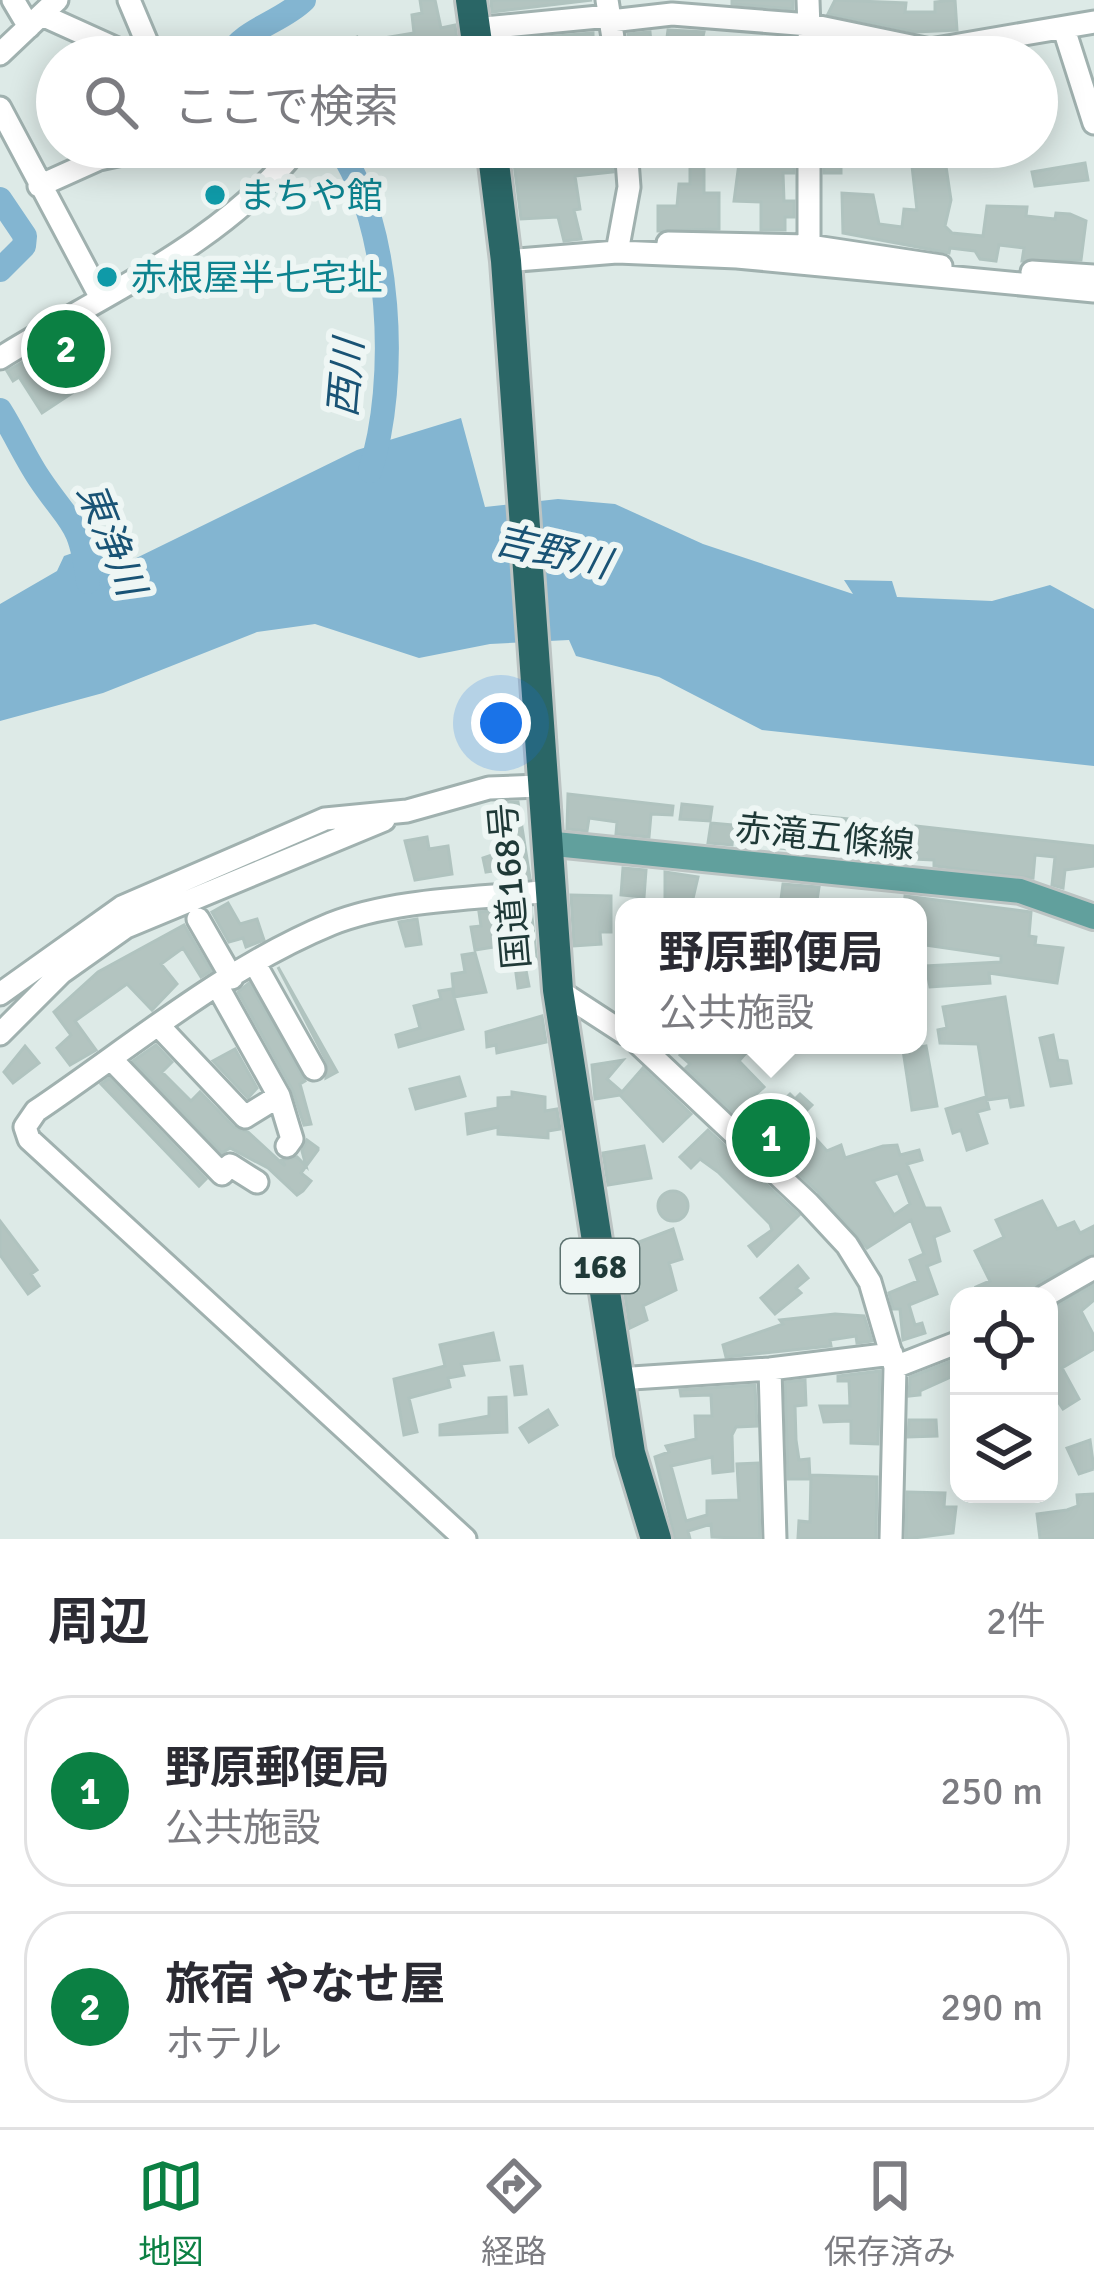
<!DOCTYPE html>
<html lang="ja">
<head>
<meta charset="utf-8">
<style>
	body { margin:0; font-family:Signika,"Noto Sans JP",sans-serif; background:#f7f7f7; color:#2b2b33 }
	.controls { position:absolute; right:36px; bottom:36px; display:grid; overflow:hidden; border-radius:24px; box-shadow:0 6px 30px #0003 }
	.controls button { width:108px; height:108px; display:grid; place-items:center; padding:0; border:0; border-bottom:3px solid #e1e1e2; background:#fff; color:#2b2b33; font:60px sans-serif }
	.you { position:absolute; left:501px; top:723px; width:42px; height:42px; margin:-30px; border:9px solid #fff; border-radius:50%; background:#1a73e8; box-shadow:0 0 0 18px #1a73e833 }
	.badge { display:grid; place-items:center; width:78px; height:78px; border-radius:50%; background:#0b8043; color:#fff; font-size:39px; font-weight:700 }
	.pin { position:absolute; translate:-50% -50%; border:6px solid #fff; box-shadow:0 3px 12px #0006 }
	.popup { position:absolute; left:615px; top:898px; width:312px; height:156px; box-sizing:border-box; display:grid; place-content:center; border-radius:24px; background:#fff; filter:drop-shadow(0 3px 9px #0005); font-size:39px; white-space:nowrap; color:#7c7c81 }
	.popup b { font-size:45px; color:#2b2b33 }
	.popup::after { content:''; position:absolute; left:50%; top:100%; margin-left:-24px; border:24px solid transparent; border-top-color:#fff }
	.list { margin:0; padding:0; list-style:none }
	h2 { display:flex; justify-content:space-between; align-items:center; height:156px; margin:0; padding:0 48px; font-size:51px }
	h2 small { font-size:39px; font-weight:400; color:#7c7c81 }
	.list li { display:grid; grid-template-columns:78px 1fr auto; gap:36px; align-items:center; box-sizing:border-box; height:192px; margin:0 24px 24px; padding:0 24px; border:3px solid #e1e1e2; border-radius:48px }
	.list b { display:block; font-size:45px; white-space:nowrap }
	.list p { margin:0; font-size:39px; white-space:nowrap; color:#7c7c81 }
	.list em { font-size:39px; font-style:normal; color:#7c7c81 }
	.icon { flex:none; width:66px; height:66px; fill:none; stroke:currentColor; stroke-width:2; stroke-linecap:round; stroke-linejoin:round }
	.map { position:relative; flex:none; width:1094px; height:1539px; overflow:hidden }
	.search { position:absolute; background:#fff; box-shadow:0 6px 30px #0003; left:36px; right:36px; top:36px; height:132px; display:flex; align-items:center; gap:30px; box-sizing:border-box; padding:0 42px; border-radius:66px; color:#7c7c81; font-size:45px }
	.sheet { height:588px; background:#fff }
	nav { display:flex; justify-content:space-around; align-items:center; box-sizing:border-box; height:168px; border-top:3px solid #e1e1e2; background:#fff; font-size:33px; color:#7c7c81 }
	nav a { display:grid; justify-items:center; gap:6px }
	nav .on { color:#0b8043 }
	.map>svg:first-child { display:block }
</style>
</head>
<body>
<div class="map">
<svg width="1094" height="1539" viewBox="0 0 1094 1539">
	<rect width="100%" height="100%" fill="#ddeae7"/>
	<path fill="#83b5d1" d="M461,418L485,507L558,499L615,504L703,544L853,594L844,580L892,581L897,597L992,601L1050,585L1094,609V766L762,730L659,677L576,656L569,640L490,644L419,658L315,624L257,632L103,693L0,721V604L57,571L64,556L90,547L106,560L124,564L357,450Z"/>
	<g fill="none" stroke-linecap="round" stroke-linejoin="round">
		<path stroke="#83b5d1" stroke-width="24" d="M228,57C243,29 282,22 304,0
			M338,147C392,225 399,382 370,471
			M0,199L25,236L24,246L0,270
			M0,410C14,432 25,457 39,478C71,526 80,519 88,582"/>
	</g>
	<path fill="#b3c4c0" stroke="#b0c3bf" stroke-width="3" fill-rule="evenodd" d="M420,0H435L441,28L455,25L459,54L389,57L384,38L414,33L412,15L422,13Z
		M496,0H592L492,12L491,1Z
		M732,0H793V9L732,4Z
		M835,0L906,3L905,12H935V2L955,0L957,30L915,32L828,14Z
		M668,30L704,32L699,54L665,52Z
		M650,32L652,54L631,55L628,34Z
		M593,33V38L577,39L578,45H537V57H524V39Z
		M357,37L365,57H319L343,43Z
		M825,43L889,57H825Z
		M512,147H550L551,154L573,152L572,147H611L613,172L575,176L580,209L574,210L581,239L564,241L558,217L521,219Z
		M824,147L841,148V173H824Z
		M741,148H794V173H783L784,201H794V217H785V230H761V202L734,201Z
		M944,153L951,200L945,226L952,233L983,236L987,206L1027,207L1026,216L1055,219L1056,213L1070,214L1086,221L1081,260L1022,261L1024,248L999,245L996,261L980,259L975,251L950,248L949,253L843,233L842,193L873,195L879,224L902,227L904,209L917,210L911,157Z
		M690,163H704V193H719V229L658,231V206H677L679,184H690Z
		M1085,163L1088,180L1035,186L1032,172Z
		M42,351L72,393L42,413L19,377L13,381L7,371Z
		M568,794L673,806L672,815L651,814L649,837L616,834L617,822L589,818L587,831L567,829Z
		M518,802L530,878L501,880L499,870L486,872L483,858L507,850L499,803Z
		M682,804L712,807L710,821L680,819Z
		M776,812L861,820L862,858L779,848L780,841H773Z
		M711,823L734,825L732,845L708,843Z
		M916,826L1094,846V866L1065,870L1063,888L1052,885L1055,857L1035,855L1033,878L934,866V860L914,859Z
		M427,837L429,849L448,846L452,874L415,880L405,841Z
		M623,868L646,870L644,897L621,895Z
		M665,872L698,877L691,907H665Z
		M783,884L819,887L816,907H780Z
		M571,895L611,896V932H600L601,944L574,946Z
		M905,896L1031,912L1029,936L1036,937L1035,945L1063,948L1057,983L989,973L990,983L930,987L926,966L1001,962V956L918,944V907H904Z
		M228,903L240,924L257,919L264,940L246,947L243,938L229,942L212,912Z
		M531,908L537,964L525,965L529,986L518,988L515,966L502,968L500,946L475,950L471,927L481,926L479,912Z
		M417,919L421,944L406,946L399,922Z
		M184,925L211,971L201,977L183,948L161,964L177,984L152,1010L127,984L75,1021L96,1050L70,1065L57,1048L71,1035L54,1012L98,972Z
		M475,953L486,992L454,997L463,1029L399,1047L396,1035L420,1028L414,1006L441,999L439,991L452,989L454,996L452,974L465,972L462,955Z
		M278,967L337,1072L326,1078L327,1062Z
		M249,983L305,1081L300,1084L311,1124L304,1125L292,1089L238,992Z
		M1005,997L1023,1105L1011,1107L1009,1097L987,1100L978,1044L940,1043L938,1030L947,1028L943,1007Z
		M542,1016L546,1042L497,1053L496,1045L487,1047L486,1032Z
		M1053,1035L1058,1060L1067,1061L1071,1083L1051,1086L1040,1038Z
		M156,1045L172,1062L162,1072L191,1101L200,1092L234,1127L248,1132L285,1166L282,1160L297,1157L306,1166L302,1151L307,1140L318,1148V1150L301,1173L311,1181L303,1191L297,1195L268,1168L230,1148L222,1153L133,1061Z
		M688,1045H753L739,1061L764,1087L751,1099L768,1116L790,1094L795,1099L800,1094L812,1105L798,1119L827,1151L841,1145L845,1158L883,1146L897,1145L900,1155L919,1150L922,1160L907,1164L925,1208H940L949,1231L934,1237L940,1261L927,1266L937,1294L909,1305L915,1325L922,1323L925,1333L903,1340L900,1309H893L889,1293L918,1281L910,1260L924,1254L911,1220L867,1248L818,1192L686,1068L690,1064L680,1055ZM898,1173L910,1204L894,1215L873,1181Z
		M25,1046L39,1063L13,1083L4,1072Z
		M926,1046L937,1106L912,1110L903,1050Z
		M235,1049L257,1088L248,1098L213,1061Z
		M623,1060L607,1079L622,1092L643,1068L691,1114L663,1141L620,1095L595,1099L592,1065Z
		M459,1077L465,1096L416,1109L410,1089Z
		M109,1078L206,1179L199,1186L101,1084Z
		M512,1092L545,1097V1111L557,1109L560,1129L548,1131V1138L498,1134V1127L468,1134L466,1114L498,1108V1098L512,1097Z
		M986,1097L989,1109L977,1112L987,1143L967,1150L961,1130L953,1133L946,1109Z
		M708,1130L799,1215L757,1256L749,1246L772,1230L770,1224L718,1172L700,1159L691,1168L680,1157Z
		M644,1146L651,1178L608,1185L603,1153Z
		M658 1206a15 15 0 1 1 30 0a15 15 0 1 1-30 0Z
		M1042,1201L1057,1229L1074,1222L1080,1233L1094,1226V1253L1038,1283L1030,1296H981L976,1287L990,1281L975,1251L1004,1237L996,1220Z
		M0,1221L37,1270L31,1274L39,1286L28,1294L0,1255Z
		M673,1229L682,1259L669,1263L676,1290L643,1306L647,1320L630,1328L618,1250Z
		M798,1266L808,1278L796,1288L801,1293L775,1314L761,1298Z
		M1094,1285V1300L1081,1311L1093,1334L1094,1349L1062,1368L1079,1399L1063,1409L1049,1388V1310Z
		M835,1314L864,1316L872,1341L857,1343L856,1336L830,1340L831,1346L726,1357L723,1345L783,1324L780,1320Z
		M493,1333L499,1360L461,1364L464,1375L448,1378L450,1387L409,1398L417,1432L404,1435L394,1379L445,1366L440,1345Z
		M959,1358V1392L951,1377L920,1391V1395L909,1396L910,1377Z
		M522,1366L526,1394L515,1395L511,1367Z
		M880,1371L878,1444L851,1443V1421L824,1422L820,1406H850L849,1381H838V1376Z
		M805,1380L806,1405L795,1406L796,1440L799,1460L809,1459L810,1479H788L785,1382Z
		M755,1385L757,1426L736,1427L732,1435L733,1471L713,1473L712,1457L671,1466L686,1521L707,1515V1501L739,1500L737,1464L758,1463L760,1539L712,1537L711,1524L688,1531L690,1539H675L655,1457L669,1452L666,1446L696,1439L695,1416H712L711,1395L681,1396L680,1390Z
		M506,1397L507,1432L440,1435V1425L489,1416V1398Z
		M548,1410L557,1425L529,1442L520,1428Z
		M909,1420H936L937,1436L908,1437Z
		M1090,1440L1094,1469L1079,1474L1067,1448Z
		M811,1475L877,1477L876,1539L798,1538L799,1521L810,1522Z
		M907,1492L945,1493L944,1507H956L953,1533L906,1539Z
		M1094,1494V1538L1040,1539L1037,1514L1067,1510L1078,1506L1077,1495Z"/>
	<g fill="none" stroke-linecap="round" stroke-linejoin="round">
		<defs>
			<path id="minor" d="M13,0L29,27
				M129,0L153,57
				M607,0L616,57
				M808,0L810,57
				M42,15L135,57
				M611,21L672,14L810,25L930,50L1094,22
				M474,29L609,16
				M1064,29L1094,123
				M0,54L57,0
				M0,108L100,296
				M39,186L99,159L155,147
				M668,243L809,246L941,266
				M809,246V147
				M617,252L629,187L626,147
				M506,261L617,252L737,257L1094,291
				M1032,272L1094,276
				M0,358C101,295 225,243 298,147
				M198,919L232,978
				M255,964L314,1069
				M558,990L624,1033
				M0,994L122,907L325,819L407,811L489,788L539,786
				M158,1025L245,1117L279,1096L218,987
				M0,1034L61,973L126,927L384,820
				M640,1045L808,1203L847,1245L870,1282L895,1367L891,1539
				M112,1060L222,1174L230,1165L257,1182
				M279,1096L292,1139L287,1146
				M1045,1296L1094,1268
				M895,1367L959,1342
				M770,1369L775,1539
				M617,1379L770,1369L892,1354
				M465,1539L29,1139L25,1127L36,1111C131,1047 224,968 331,924C397,898 480,899 550,891"/>
			<path id="major" d="M545,843L1020,891L1094,917"/>
			<path id="highway" d="M471,0L479,57
				M492,147L506,261L558,990L630,1453L656,1539"/>
		</defs>
		<use href="#minor" stroke="#a0b1af" stroke-width="27"/>
		<use href="#major" stroke="#bcc4c3" stroke-width="30"/>
		<use href="#highway" stroke="#bcc4c3" stroke-width="36"/>
		<use href="#minor" stroke="#fff" stroke-width="21"/>
		<use href="#major" stroke="#61a09d" stroke-width="24"/>
		<use href="#highway" stroke="#2a6666" stroke-width="30"/>
	</g>
	<g fill="#0f9aa8" stroke="#eef6f4" stroke-width="4.5">
		<circle cx="215" cy="195" r="12"/>
		<circle cx="107" cy="277" r="12"/>
	</g>
	<g text-anchor="middle" stroke-width="12" stroke-linejoin="round" paint-order="stroke">
		<rect fill="#eef6f4" stroke="#5d7270" stroke-width="3" x="561" y="1239" width="78" height="54" rx="9"/>
		<g font-size="33" font-weight="bold" fill="#1f3937">
			<text x="600" y="1278">168</text>
		</g>
		<g font-size="36" fill="#0d838f" stroke="#eef6f4" text-anchor="start">
			<text x="239" y="208">まちや館</text>
			<text x="131" y="290">赤根屋半七宅址</text>
		</g>
		<g font-size="36" fill="#1f3937" stroke="#eef6f4">
			<text transform="translate(825 836) rotate(6)" y="13">赤滝五條線</text>
			<text transform="translate(509 886) rotate(-95)" y="13">国道168号</text>
		</g>
		<g font-size="39" font-style="italic" fill="#195375" stroke="#eef6f4">
			<text transform="translate(345 378) rotate(-85)" y="14">西川</text>
			<text transform="translate(112 539) rotate(68)" y="14">東浄川</text>
			<text transform="translate(553 551) rotate(13)" y="14">吉野川</text>
		</g>
	</g>
</svg>
<div class="controls">
<button><svg class="icon" aria-label="locate" viewBox="0 0 24 24"><circle cx="12" cy="12" r="6"/><path d="M12 2v4M12 18v4M2 12h4M18 12h4"/></svg></button>
<button><svg class="icon" aria-label="layers" viewBox="0 0 24 24"><path d="M12 4l9 5-9 5-9-5zM3 14l9 5 9-5"/></svg></button>
</div>
<div class="you"></div>
<div class="pin badge" style="left:771px;top:1138px">1</div>
<div class="popup"><b>野原郵便局</b>公共施設</div>
<div class="pin badge" style="left:66px;top:349px">2</div>
<div class="search"><svg class="icon" aria-label="search" viewBox="0 0 24 24"><circle cx="10" cy="10" r="6"/><path d="M15 15l6 6"/></svg>ここで検索</div>
</div>
<section class="sheet">
<h2>周辺<small>2件</small></h2>
<ul class="list">
<li><span class="badge">1</span><div><b>野原郵便局</b><p>公共施設</p></div><em>250 m</em></li>
<li><span class="badge">2</span><div><b>旅宿 やなせ屋</b><p>ホテル</p></div><em>290 m</em></li>
</ul>
</section>
<nav>
<a class="on"><svg class="icon" aria-label="map" viewBox="0 0 24 24"><path d="M3 6l6-2 6 2 6-2v14l-6 2-6-2-6 2zM9 4v14M15 6v14"/></svg>地図</a>
<a><svg class="icon" aria-label="directions" viewBox="0 0 24 24"><path d="M12 3l9 9-9 9-9-9zM9 14v-3h6M13 9l2 2-2 2"/></svg>経路</a>
<a><svg class="icon" aria-label="saved" viewBox="0 0 24 24"><path d="M7 4h10v16l-5-4-5 4z"/></svg>保存済み</a>
</nav>
</body>
</html>
